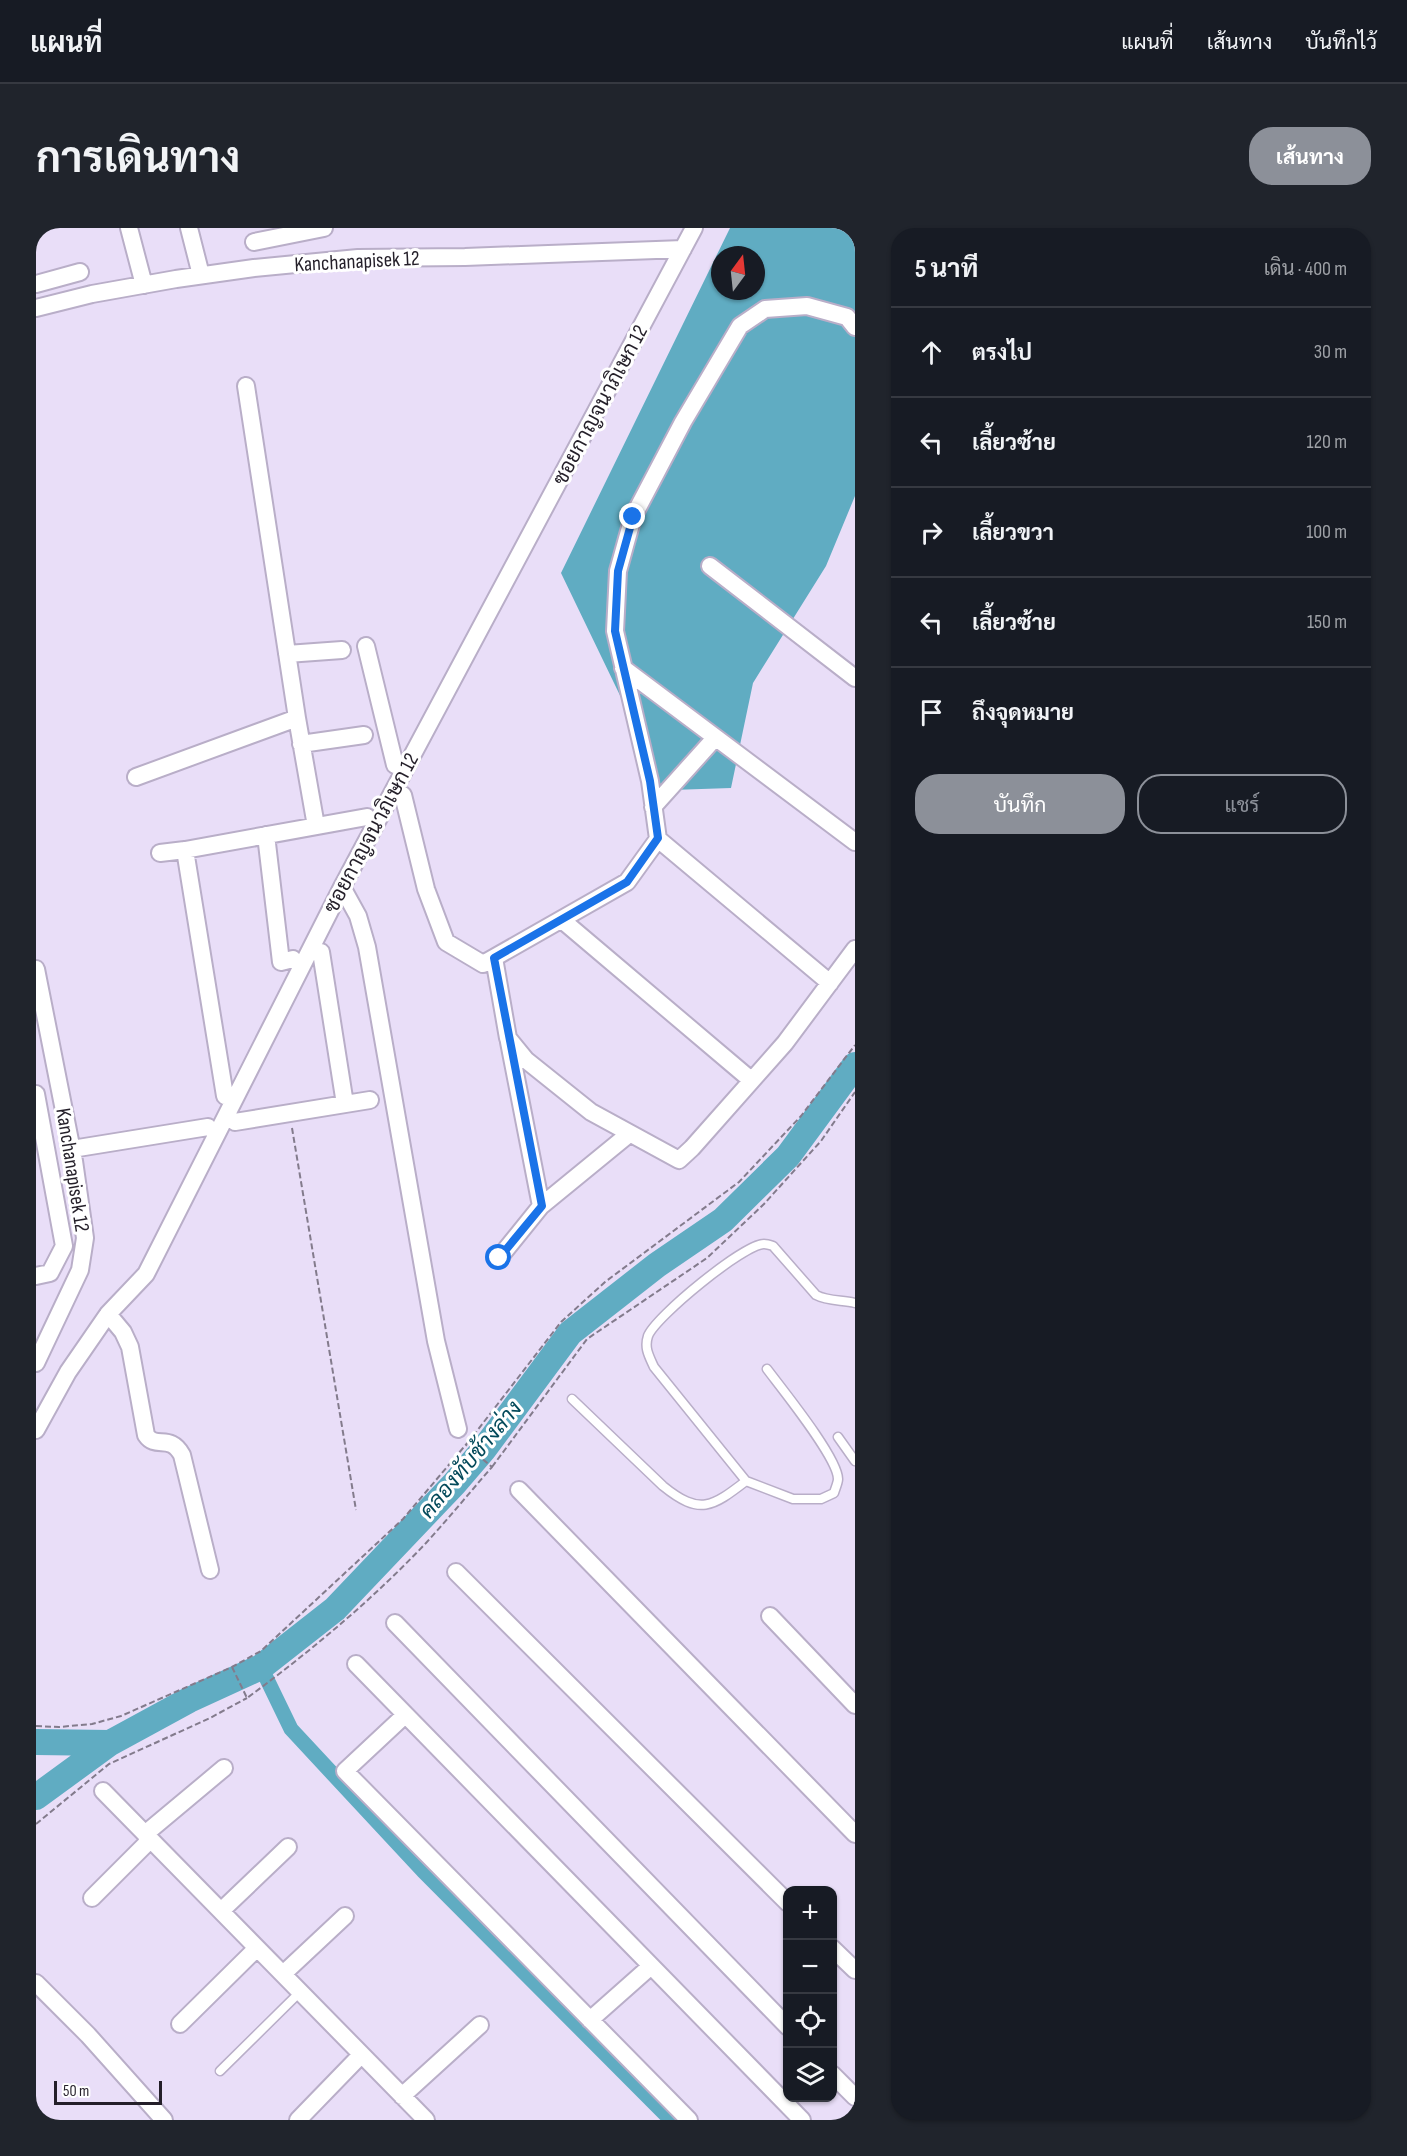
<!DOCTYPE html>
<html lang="th">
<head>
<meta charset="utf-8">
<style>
	body { margin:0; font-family:"Sofia Sans Condensed",Sarabun,sans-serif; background:#20242c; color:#f1f3f6 }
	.controls { position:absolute; right:18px; bottom:18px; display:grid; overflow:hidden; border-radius:12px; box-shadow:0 2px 4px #0004 }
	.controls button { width:54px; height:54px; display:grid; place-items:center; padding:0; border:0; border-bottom:2px solid #363941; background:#171b24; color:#f1f3f6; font:30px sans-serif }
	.compass { position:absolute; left:675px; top:18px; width:54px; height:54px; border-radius:50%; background:#171b24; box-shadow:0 2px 4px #0004; rotate:15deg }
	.scale { position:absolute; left:18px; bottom:15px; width:108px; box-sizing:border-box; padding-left:6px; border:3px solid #241f29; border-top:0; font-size:16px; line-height:21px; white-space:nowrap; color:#241f29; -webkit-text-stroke:4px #fff; paint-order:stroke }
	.stop { position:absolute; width:18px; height:18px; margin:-14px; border:4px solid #1a73e8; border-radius:50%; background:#fff }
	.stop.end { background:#1a73e8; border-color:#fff; box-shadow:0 2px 6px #0008 }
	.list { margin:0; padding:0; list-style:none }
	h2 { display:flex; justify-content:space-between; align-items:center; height:78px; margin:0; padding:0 24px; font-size:26px }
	h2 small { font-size:20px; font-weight:400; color:#9ea1a6 }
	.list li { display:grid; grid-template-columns:39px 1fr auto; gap:18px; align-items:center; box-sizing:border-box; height:90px; padding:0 24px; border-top:2px solid #363941 }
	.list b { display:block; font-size:22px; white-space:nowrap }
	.list em { font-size:20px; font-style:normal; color:#9ea1a6 }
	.actions { display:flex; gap:12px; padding:18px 24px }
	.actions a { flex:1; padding:14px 0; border:2px solid #8c9099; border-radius:24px; text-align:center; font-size:21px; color:#8c9099 }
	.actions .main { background:#8c9099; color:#fff }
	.icon { flex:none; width:33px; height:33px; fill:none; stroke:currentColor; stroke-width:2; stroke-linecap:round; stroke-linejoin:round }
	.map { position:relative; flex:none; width:819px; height:1892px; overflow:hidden; border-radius:24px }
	header { display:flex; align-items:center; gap:36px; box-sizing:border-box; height:84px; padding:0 30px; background:#171b24; border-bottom:2px solid #363941 }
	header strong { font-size:28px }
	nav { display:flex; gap:33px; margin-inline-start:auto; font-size:21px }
	.intro { display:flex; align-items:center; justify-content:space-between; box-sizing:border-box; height:144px; padding:0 36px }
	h1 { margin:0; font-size:42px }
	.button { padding:15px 27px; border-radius:24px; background:#8c9099; color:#fff; font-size:21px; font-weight:700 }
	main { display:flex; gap:36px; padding:0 36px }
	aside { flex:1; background:#171b24; border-radius:24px; box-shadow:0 2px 4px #0004 }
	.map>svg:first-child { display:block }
</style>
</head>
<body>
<header>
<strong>แผนที่</strong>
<nav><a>แผนที่</a><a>เส้นทาง</a><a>บันทึกไว้</a></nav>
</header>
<div class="intro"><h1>การเดินทาง</h1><a class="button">เส้นทาง</a></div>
<main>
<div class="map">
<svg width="819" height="1892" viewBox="0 0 819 1892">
	<rect width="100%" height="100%" fill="#e9def8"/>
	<path fill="#60acc2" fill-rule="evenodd" d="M694,0H819V268L790,338L717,455L695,560L606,563L605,511L525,345ZM684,27H720V63H684Z"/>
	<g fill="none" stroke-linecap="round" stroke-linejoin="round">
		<path stroke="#60acc2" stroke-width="15" d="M225,1439L255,1501L387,1643L635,1892"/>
		<path stroke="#60acc2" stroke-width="26" d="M0,1514L74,1515
			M0,1569L74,1515L153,1472L225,1439L299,1381L418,1256L448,1221L534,1105L621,1037L687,992L752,928L819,837"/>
		<defs>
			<path id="service" d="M731,1141C746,1161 802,1230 802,1251C802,1255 799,1261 798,1265L785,1271H757L710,1253L618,1139C613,1128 608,1120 612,1108C619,1089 708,1016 728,1016C731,1016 734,1017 737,1018L780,1067C791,1073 806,1072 819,1075
				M536,1171L627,1258C664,1288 676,1279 710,1253
				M802,1209L819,1233
				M184,1843L264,1764"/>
			<path id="minor" d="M93,0L108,57
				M153,0L165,47
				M218,14L288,0
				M0,56L44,44
				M0,80L56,66L140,51L218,40L322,30L429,29L647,21
				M210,158L261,490L280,598
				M674,338L819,450
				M330,418L359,537
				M251,426L306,422
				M587,440L819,614
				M265,516L328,507
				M100,549L261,490
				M367,567L390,661L410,714L447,736L591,654L622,611L614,553L579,403L582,343L597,289L647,194L704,98L729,81L771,78L811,89L819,99
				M617,579L679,510
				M230,607L245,734L257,731
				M622,611L794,755
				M149,622L189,868
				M124,625L149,622L331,589
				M306,659L322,688L331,719L400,1113L422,1201
				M526,692L715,852
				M285,724L309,876
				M458,730L472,810L490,832L555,884L643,932L656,920L749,815L819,721
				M0,741L38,933L49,1010L44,1042L0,1135
				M473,814L505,978
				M0,866L28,1018L14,1045L0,1048
				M199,894L334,872
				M36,921L172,899
				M463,1030L505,978L593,906
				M72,1086L87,1104L94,1119L110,1207C120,1222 134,1205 146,1227L174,1342
				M0,1202L32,1144L72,1086L110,1046L306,659L658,0
				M483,1262L819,1606
				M420,1344L752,1675
				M734,1388L819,1477
				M359,1395L752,1799
				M320,1436L766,1892
				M369,1487L309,1543L653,1892
				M67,1563L390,1892
				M109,1606L188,1540
				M56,1670L114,1612
				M185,1683L252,1619
				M796,1720L819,1742
				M247,1746L309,1688
				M0,1755L52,1807L128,1892
				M554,1792L615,1738
				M144,1796L221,1720
				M796,1846L819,1869
				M366,1868L444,1797
				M262,1892L325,1827"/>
		</defs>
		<use href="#service" stroke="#b9aec8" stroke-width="11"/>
		<use href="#minor" stroke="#b9aec8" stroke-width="20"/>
		<path stroke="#837b8c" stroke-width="2" stroke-dasharray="6 3" stroke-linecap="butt" d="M256,900L320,1282
			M437,1208L525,1094L569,1054L703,954L765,888L819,817
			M456,1239L551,1111L671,1030L728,976L785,913L819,864
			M196,1439L211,1470C275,1423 336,1372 390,1315C413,1290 434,1264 456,1239L430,1217
			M0,1498L23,1499L56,1496L85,1488L196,1439L225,1423L367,1291L433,1213
			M0,1596L73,1536L174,1490L211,1470"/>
		<use href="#service" stroke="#fff" stroke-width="8"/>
		<use href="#minor" stroke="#fff" stroke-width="16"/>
	</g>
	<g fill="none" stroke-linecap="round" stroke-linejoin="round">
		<path stroke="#1a73e8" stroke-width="8" d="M463,1030L506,978L458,730L591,654L622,610L614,553L579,403L582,343L597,289"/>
	</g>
	<g text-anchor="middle" stroke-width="6" stroke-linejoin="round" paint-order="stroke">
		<g font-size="21" fill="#241f29" stroke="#fff">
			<text transform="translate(321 33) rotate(-3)" y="7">Kanchanapisek 12</text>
			<text transform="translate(564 177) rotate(-62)" y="7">ซอยกาญจนาภิเษก 12</text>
			<text transform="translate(335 605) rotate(-62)" y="7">ซอยกาญจนาภิเษก 12</text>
			<text transform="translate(37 942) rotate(81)" y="7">Kanchanapisek 12</text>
		</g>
		<g font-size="22" font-style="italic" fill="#03495a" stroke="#fff">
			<text transform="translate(434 1231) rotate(-50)" y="8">คลองทับช้างล่าง</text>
		</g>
	</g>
</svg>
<div class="controls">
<button>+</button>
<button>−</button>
<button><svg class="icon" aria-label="locate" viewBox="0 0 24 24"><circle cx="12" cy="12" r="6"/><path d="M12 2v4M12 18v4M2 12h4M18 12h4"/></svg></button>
<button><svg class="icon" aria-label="layers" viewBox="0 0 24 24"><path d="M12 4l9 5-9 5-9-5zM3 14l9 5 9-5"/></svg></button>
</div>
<svg class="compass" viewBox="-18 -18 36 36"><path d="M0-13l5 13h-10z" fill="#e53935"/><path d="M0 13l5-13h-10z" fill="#9ea1a6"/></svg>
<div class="scale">50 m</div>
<div class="stop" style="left:463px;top:1030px"></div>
<div class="stop end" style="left:597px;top:289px"></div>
</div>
<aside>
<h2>5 นาที<small>เดิน · 400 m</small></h2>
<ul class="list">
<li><svg class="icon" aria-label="ahead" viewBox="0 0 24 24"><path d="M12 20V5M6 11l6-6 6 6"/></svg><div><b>ตรงไป</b></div><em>30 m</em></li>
<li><svg class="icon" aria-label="left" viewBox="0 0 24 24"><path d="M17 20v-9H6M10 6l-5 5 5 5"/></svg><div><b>เลี้ยวซ้าย</b></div><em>120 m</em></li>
<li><svg class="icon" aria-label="right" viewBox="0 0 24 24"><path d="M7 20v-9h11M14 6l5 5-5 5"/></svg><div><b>เลี้ยวขวา</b></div><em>100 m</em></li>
<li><svg class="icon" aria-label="left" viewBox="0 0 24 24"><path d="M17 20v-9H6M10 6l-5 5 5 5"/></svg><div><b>เลี้ยวซ้าย</b></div><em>150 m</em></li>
<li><svg class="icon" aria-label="arrive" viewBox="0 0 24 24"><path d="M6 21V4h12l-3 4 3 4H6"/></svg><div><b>ถึงจุดหมาย</b></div></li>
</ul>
<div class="actions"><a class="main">บันทึก</a><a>แชร์</a></div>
</aside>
</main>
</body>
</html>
